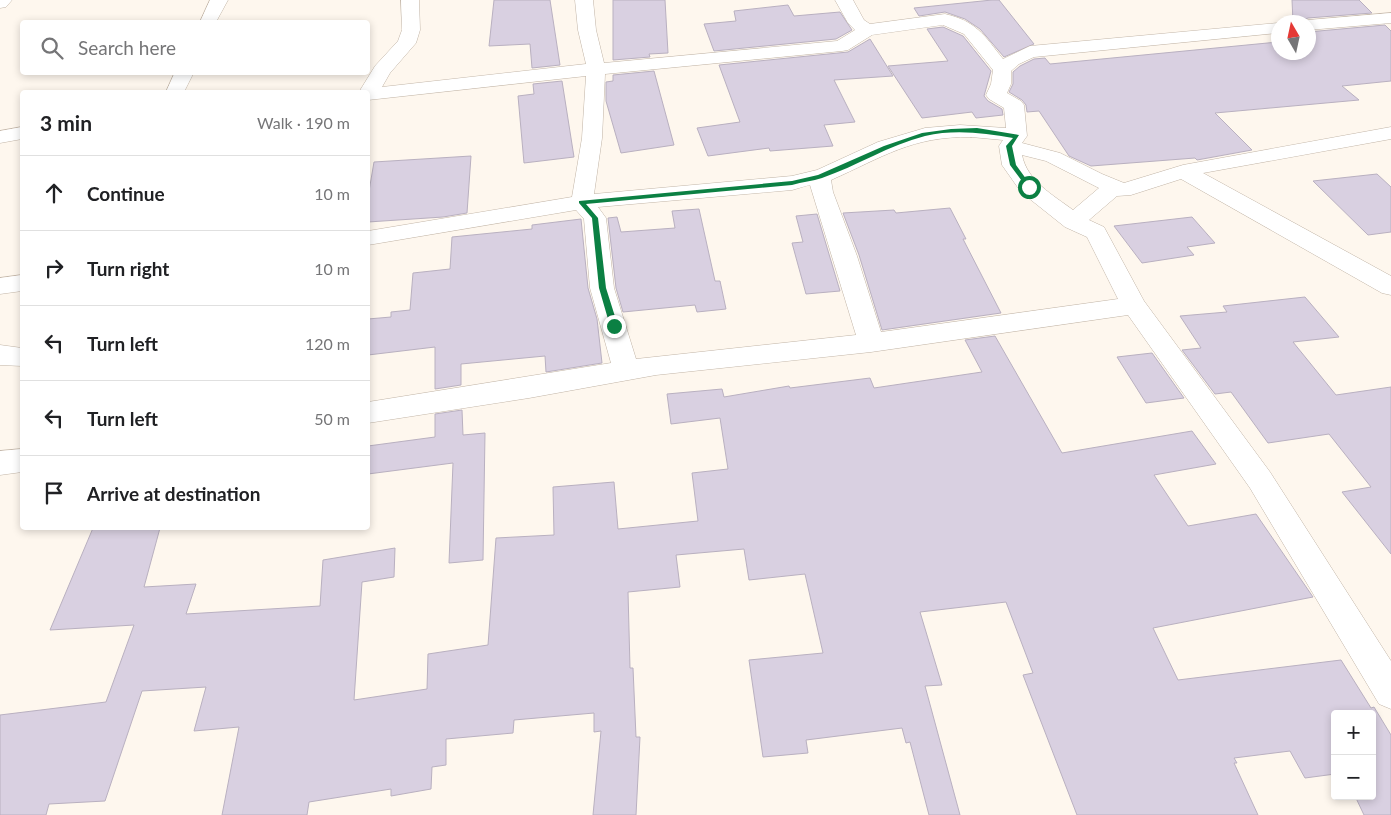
<!DOCTYPE html>
<html lang="en">
<head>
<meta charset="utf-8">
<style>
	body { margin:0; font-family:Lato,sans-serif; background:#f6f6f6; color:#202124 }
	.controls { position:absolute; right:15px; bottom:15px; display:grid; overflow:hidden; border-radius:5px; box-shadow:0 2px 8px #0003 }
	.controls button { width:45px; height:45px; display:grid; place-items:center; padding:0; border:0; border-bottom:1px solid #e0e0e0; background:#fff; color:#202124; font:25px sans-serif }
	.compass { position:absolute; left:1271px; top:15px; width:45px; height:45px; border-radius:50%; background:#fff; box-shadow:0 2px 8px #0003; rotate:351deg }
	.stop { position:absolute; width:15px; height:15px; margin:-11px; border:4px solid #0b8043; border-radius:50%; background:#fff }
	.stop.end { background:#0b8043; border-color:#fff; box-shadow:0 1px 5px #0008 }
	.list { margin:0; padding:0; list-style:none }
	h2 { display:flex; justify-content:space-between; align-items:center; height:65px; margin:0; padding:0 20px; font-size:21px }
	h2 small { font-size:16px; font-weight:400; color:#757577 }
	.list li { display:grid; grid-template-columns:32px 1fr auto; gap:15px; align-items:center; box-sizing:border-box; height:75px; padding:0 20px; border-top:1px solid #e0e0e0 }
	.list b { display:block; font-size:19px; white-space:nowrap }
	.list em { font-size:16px; font-style:normal; color:#757577 }
	.icon { flex:none; width:28px; height:28px; fill:none; stroke:currentColor; stroke-width:2; stroke-linecap:round; stroke-linejoin:round }
	.map { position:relative; flex:none; width:1391px; height:815px; overflow:hidden }
	.search { position:absolute; background:#fff; box-shadow:0 2px 8px #0003; left:20px; top:20px; width:350px; height:55px; display:flex; align-items:center; gap:12px; box-sizing:border-box; padding:0 18px; border-radius:5px; color:#757577; font-size:19px }
	.panel { position:absolute; background:#fff; box-shadow:0 2px 8px #0003; left:20px; top:90px; width:350px; height:440px; border-radius:5px }
	.map>svg:first-child { display:block }
</style>
</head>
<body>
<div class="map">
<svg width="1391" height="815" viewBox="0 0 1391 815">
	<rect width="100%" height="100%" fill="#fef7ee"/>
	<path fill="#d9d0e1" stroke="#b9b0c0" d="M494,0H550L560,65L532,68L530,44L489,46Z
		M613,0H665L668,53L649,54L650,57L613,60Z
		M992,0H999L1034,44L1004,57L980,29L965,19L945,12L919,16L914,8Z
		M1292,0H1359L1372,13L1308,18L1299,22H1293Z
		M788,5L794,16L840,12L852,30L836,39L714,51L704,24L736,21L734,11Z
		M1385,25L1391,31V81L1342,86L1359,100L1215,113L1252,150L1197,160L1195,158L1091,166L1069,156L1039,111L1027,112L1026,105L1022,100L1009,92L1013,84V72L1020,66L1034,59L1045,58L1050,64L1278,42V52H1308V32Z
		M943,27L963,36L991,71L984,96L988,101L1002,109L1003,115L976,118L972,112L922,118L888,66L948,61L927,29Z
		M870,39L893,76L834,80L855,122L824,125L833,146L770,151L769,148L708,156L697,128L740,122L719,65L848,52Z
		M654,71L674,145L621,153L606,101V82L613,81V75Z
		M562,81L574,157L524,163L518,96L534,94L533,84Z
		M471,156L467,213L443,217L368,222V197L374,162Z
		M1377,174L1391,187V232L1368,235L1313,181Z
		M950,208L966,239H963L1001,313L882,330L859,255L843,213L894,210L896,213Z
		M699,209L715,281H720L726,309L697,312L695,305L623,312L616,288L608,218L617,217L621,232L675,228L672,211Z
		M817,214L840,291L806,294L792,243L803,242L796,216Z
		M1192,217L1215,243L1187,247L1194,255L1142,263L1114,226Z
		M581,219L588,288L597,319L602,363L546,372L545,356L461,364V385L435,389V347L368,355V319L391,317V312L410,310L413,273L450,269L452,237L532,229V225Z
		M1305,297L1339,337L1293,342L1336,395L1391,387V554L1342,492L1371,487L1329,434L1268,443L1231,392L1215,394L1182,350L1201,348L1180,316L1227,312L1223,306Z
		M995,336L1062,453L1192,431L1216,464L1154,475L1188,526L1256,514L1313,597L1153,628L1178,680L1341,660L1371,708L1374,707L1391,735V815H1364L1355,796H1372V714H1335V774L1305,778L1290,751L1234,758L1237,763H1234L1258,815H1077L1023,675L1033,673L1006,602L920,612L942,685L925,686L960,815H929L910,742L906,743L902,728L806,740L808,753L763,757L749,660L823,653L805,574L749,580L744,549L676,555L680,587L628,592L630,668H633L636,737H640L636,815H593L601,731L594,732V713L514,720L513,733L446,739V765L432,767L431,789L391,796V789L309,802L307,815H222L239,727L194,731L206,687L142,691L105,801L49,804L46,815H0V715L106,702L134,625L50,630L93,528H160L144,587L196,584L186,614L320,606L323,560L395,548L394,577L362,582L354,700L427,689L428,654L488,645L496,538L554,535L553,487L614,482L618,529L698,521L692,473L728,469L720,418L671,424L667,394L722,389L724,397L789,386L790,388L870,378L874,388L982,372L965,340Z
		M1152,353L1184,398L1146,403L1117,357Z
		M462,410L463,435L485,433L483,560L449,563L453,463L368,474V446L435,437V414Z"/>
	<g fill="none" stroke-linecap="round" stroke-linejoin="round">
		<defs>
			<path id="minor" d="M0,0H12L6,7L0,8Z
				M210,0H228L216,22H200Z
				M401,0H419L420,30L416,43L390,73L382,87L586,64L578,30L575,0H593L596,30L604,63L837,41L855,30L848,23L835,0H853L864,20L870,24L945,14C976,21 984,35 1003,59L1030,46L1278,23V33L1034,57L1019,64L1011,71V84L1007,93L1021,101L1024,105L1027,136L1022,143L1060,153L1102,174L1124,183L1183,165L1391,127V139L1203,173L1391,276V295L1382,293L1181,179L1131,195L1117,196L1089,220L1104,227L1144,301L1270,472L1391,661V709L1379,704L1250,488L1128,315L871,352L656,375L529,398L368,423V402L611,363L590,288L584,219L576,210L368,245V231L572,197L582,138L586,76L368,100V92H359L375,66L398,41L402,30ZM943,25L964,34L993,70L991,84L986,95L989,99L1004,108L1006,128L960,125L925,128L878,142L817,170L792,176L594,194L602,138L605,74L842,51L848,50L872,35ZM971,137L1003,140L999,146L1002,165L1021,192L1065,227L1087,237L1118,299L881,332L857,256L833,192L831,180C883,157 912,136 971,137ZM1022,155L1046,161L1099,188L1073,210C1053,195 1027,181 1022,155ZM810,185L856,335L636,359L614,288L606,218L598,207L792,190Z
				M1391,13V23L1308,30V22H1301L1308,20Z
				M175,72H194L184,92H166Z
				M22,127V139L0,143V131Z
				M22,275V291L0,294V278Z
				M0,345L22,348V366L0,365Z
				M22,449V472L0,475V451Z"/>
		</defs>
		<use href="#minor" stroke="#c1b4a6" stroke-width="1"/>
		<use href="#minor" fill="#fff" fill-rule="evenodd"/>
	</g>
	<path fill="#0b8043" d="M977,128L1019,135L1012,146L1016,165L1032,187V188H1027L1010,165L1006,146L1013,138C984,133 955,129 925,136C889,145 857,166 822,178C813,181 802,182 792,185L586,204L598,218L606,288L618,326L614,329L610,326L599,288L592,218L579,203V201L792,181L818,175L884,146L922,133L951,129Z"/>
</svg>
<div class="controls">
<button>+</button>
<button>−</button>
</div>
<svg class="compass" viewBox="-18 -18 36 36"><path d="M0-13l5 13h-10z" fill="#e53935"/><path d="M0 13l5-13h-10z" fill="#757577"/></svg>
<div class="stop" style="left:1029px;top:187px"></div>
<div class="stop end" style="left:614px;top:326px"></div>
<div class="search"><svg class="icon" aria-label="search" viewBox="0 0 24 24"><circle cx="10" cy="10" r="6"/><path d="M15 15l6 6"/></svg>Search here</div>
<section class="panel">
<h2>3 min<small>Walk · 190 m</small></h2>
<ul class="list">
<li><svg class="icon" aria-label="ahead" viewBox="0 0 24 24"><path d="M12 20V5M6 11l6-6 6 6"/></svg><div><b>Continue</b></div><em>10 m</em></li>
<li><svg class="icon" aria-label="right" viewBox="0 0 24 24"><path d="M7 20v-9h11M14 6l5 5-5 5"/></svg><div><b>Turn right</b></div><em>10 m</em></li>
<li><svg class="icon" aria-label="left" viewBox="0 0 24 24"><path d="M17 20v-9H6M10 6l-5 5 5 5"/></svg><div><b>Turn left</b></div><em>120 m</em></li>
<li><svg class="icon" aria-label="left" viewBox="0 0 24 24"><path d="M17 20v-9H6M10 6l-5 5 5 5"/></svg><div><b>Turn left</b></div><em>50 m</em></li>
<li><svg class="icon" aria-label="arrive" viewBox="0 0 24 24"><path d="M6 21V4h12l-3 4 3 4H6"/></svg><div><b>Arrive at destination</b></div></li>
</ul>
</section>
</div>
</body>
</html>
